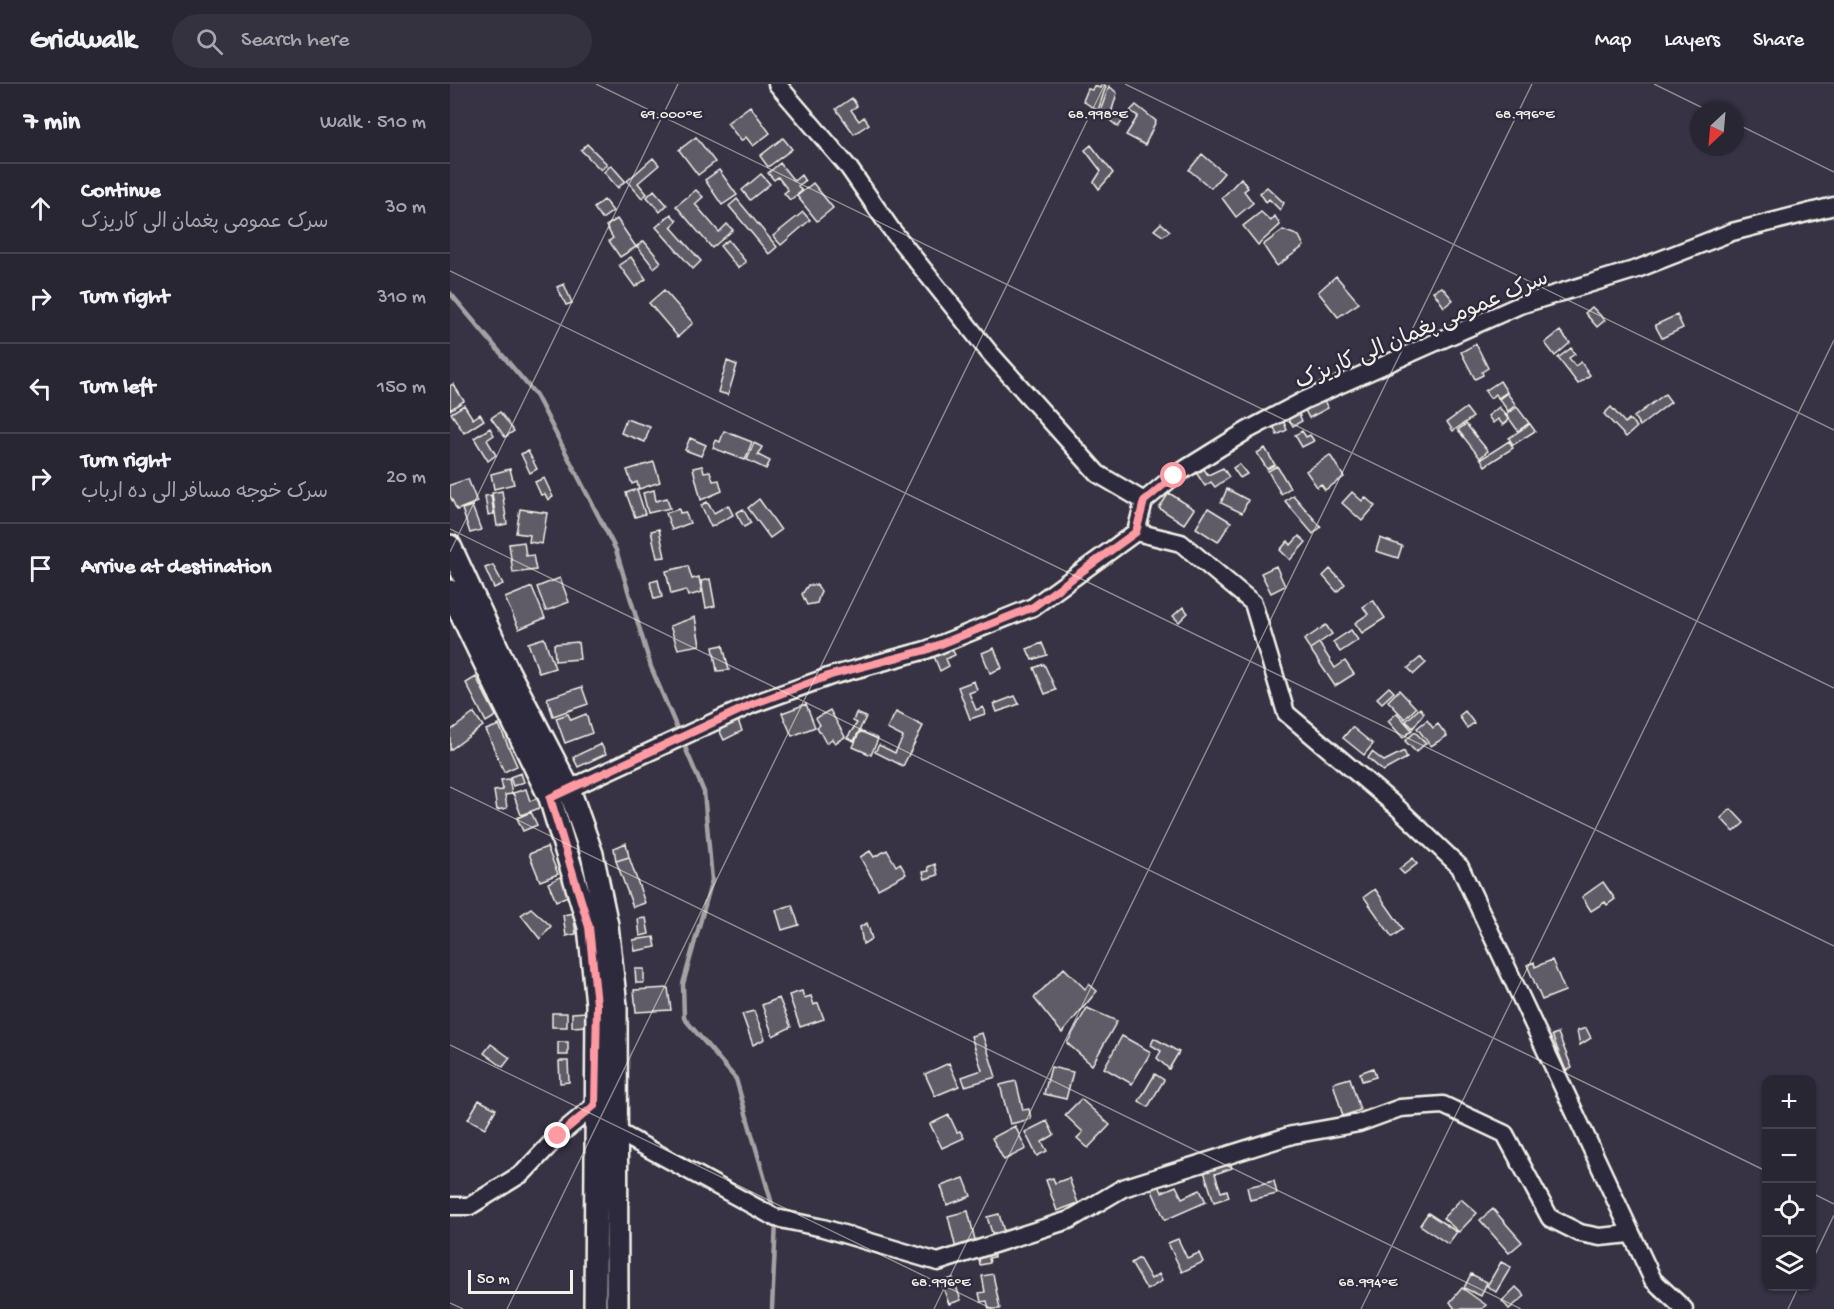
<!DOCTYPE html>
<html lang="en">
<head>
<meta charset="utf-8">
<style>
	body { margin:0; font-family:"Gochi Hand","Playpen Sans Arabic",sans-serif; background:#35323f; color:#f1f3f6 }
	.controls { position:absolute; right:18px; bottom:18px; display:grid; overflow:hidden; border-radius:12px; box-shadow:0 2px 4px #0004 }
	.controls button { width:54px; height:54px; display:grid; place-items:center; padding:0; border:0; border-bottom:2px solid #45434e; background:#292633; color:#f1f3f6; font:30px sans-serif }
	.compass { position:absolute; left:1240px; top:18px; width:54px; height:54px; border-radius:50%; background:#292633; box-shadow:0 2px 4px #0004; rotate:206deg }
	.scale { position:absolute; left:18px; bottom:15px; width:105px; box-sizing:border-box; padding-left:6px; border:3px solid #f4f1e8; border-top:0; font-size:16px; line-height:21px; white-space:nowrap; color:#f4f1e8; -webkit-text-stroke:4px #2f2a3d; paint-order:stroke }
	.stop { position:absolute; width:18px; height:18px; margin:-14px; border:4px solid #ff9aa2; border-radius:50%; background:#fff }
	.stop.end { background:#ff9aa2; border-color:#fff; box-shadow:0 2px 6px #0008 }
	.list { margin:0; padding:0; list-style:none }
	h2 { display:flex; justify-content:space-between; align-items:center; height:78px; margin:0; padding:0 24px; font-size:26px }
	h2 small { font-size:20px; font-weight:400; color:#a5a5ac }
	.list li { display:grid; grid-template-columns:39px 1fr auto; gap:18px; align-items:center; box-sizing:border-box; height:90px; padding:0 24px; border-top:2px solid #45434e }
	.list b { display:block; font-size:22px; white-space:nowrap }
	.list p { margin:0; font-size:20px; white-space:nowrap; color:#a5a5ac }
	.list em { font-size:20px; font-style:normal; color:#a5a5ac }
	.icon { flex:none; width:33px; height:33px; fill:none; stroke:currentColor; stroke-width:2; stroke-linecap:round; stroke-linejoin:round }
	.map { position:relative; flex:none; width:1384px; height:1225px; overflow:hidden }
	header { display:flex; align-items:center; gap:36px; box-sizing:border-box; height:84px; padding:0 30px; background:#292633; border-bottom:2px solid #45434e }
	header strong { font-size:28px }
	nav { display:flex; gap:33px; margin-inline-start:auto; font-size:21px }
	.search { width:420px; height:54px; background:#35323f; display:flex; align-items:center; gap:15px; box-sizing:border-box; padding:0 21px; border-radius:33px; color:#a5a5ac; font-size:22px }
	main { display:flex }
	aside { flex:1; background:#292633 }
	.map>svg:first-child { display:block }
</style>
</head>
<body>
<header>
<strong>Gridwalk</strong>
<div class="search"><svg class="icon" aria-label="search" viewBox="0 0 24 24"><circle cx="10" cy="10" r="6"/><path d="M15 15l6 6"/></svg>Search here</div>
<nav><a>Map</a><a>Layers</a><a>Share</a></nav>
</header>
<main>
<aside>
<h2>7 min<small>Walk · 510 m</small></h2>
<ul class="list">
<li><svg class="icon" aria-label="ahead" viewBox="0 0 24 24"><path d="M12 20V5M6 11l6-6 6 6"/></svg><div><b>Continue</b><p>سرک عمومی پغمان الی کاریزک</p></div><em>30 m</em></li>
<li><svg class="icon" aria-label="right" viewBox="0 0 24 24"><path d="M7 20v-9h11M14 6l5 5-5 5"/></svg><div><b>Turn right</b></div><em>310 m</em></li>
<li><svg class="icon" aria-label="left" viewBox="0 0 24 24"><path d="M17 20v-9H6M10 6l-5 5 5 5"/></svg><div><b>Turn left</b></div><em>150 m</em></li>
<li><svg class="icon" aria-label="right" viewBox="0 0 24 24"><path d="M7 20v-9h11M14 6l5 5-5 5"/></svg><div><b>Turn right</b><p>سرک خوجه مسافر الی ده ارباب</p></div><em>20 m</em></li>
<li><svg class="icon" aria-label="arrive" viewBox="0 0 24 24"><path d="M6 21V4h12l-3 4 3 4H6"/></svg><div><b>Arrive at destination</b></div></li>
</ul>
</aside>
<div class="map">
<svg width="1384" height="1225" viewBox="0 0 1384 1225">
	<rect width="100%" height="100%" fill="#373244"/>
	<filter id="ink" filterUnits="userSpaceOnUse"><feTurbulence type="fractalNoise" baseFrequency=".0167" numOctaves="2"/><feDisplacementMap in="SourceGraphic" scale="12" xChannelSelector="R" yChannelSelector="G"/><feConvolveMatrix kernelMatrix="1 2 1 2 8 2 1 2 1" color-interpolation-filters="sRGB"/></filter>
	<g filter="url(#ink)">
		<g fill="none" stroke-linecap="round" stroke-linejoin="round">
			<path stroke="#a6a2a4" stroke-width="4.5" d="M0,209L86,311L166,466L201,583L254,708L262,796L233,900L234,934L286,995L324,1127
				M322,1225L326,1138"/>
		</g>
		<path fill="#5f5c67" stroke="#f4f1e8" stroke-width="1.5" d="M651,1L656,2L648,27L633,17L638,5L642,6L644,2L650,4Z
			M659,2L667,9L662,26L674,35L668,43L650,28Z
			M402,14L407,22L401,26L409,37L414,33L419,40L404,50L386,25Z
			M686,21L706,37L695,61L676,51L688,32L680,27Z
			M300,22L320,49L303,62L296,53L291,57L277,39Z
			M246,53L265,78L248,91L229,66Z
			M333,54L342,65L318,83L310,72Z
			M137,60L157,80L151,86L131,66Z
			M641,61L663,89L649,105L644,98L651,87L635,66Z
			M752,70L774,89L761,104L739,86Z
			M203,74L209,81L188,99L197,110L192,114L177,97Z
			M330,79L344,97L351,91L355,97L348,102L352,107L340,116L334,109L338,106L328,93L324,96L318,89Z
			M161,81L175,97L168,104L154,88Z
			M269,86L287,111L272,121L255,96Z
			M311,90L320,100L300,116L292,106Z
			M791,94L798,104L794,107L803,119L786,133L772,114Z
			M363,99L383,124L367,137L347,112Z
			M817,103L834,119L830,126L819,115L816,118L810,109Z
			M204,106L217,121L210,128L197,113Z
			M246,106L253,113L245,120L269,148L277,140L283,146L262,164L226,122Z
			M287,115L327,163L319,170L279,122Z
			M154,116L163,127L152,135L144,124Z
			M353,128L360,136L331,161L323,152Z
			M811,128L821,137L825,132L830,141L808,161L793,142Z
			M221,130L227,137L221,143L251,177L243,185L206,143Z
			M167,135L186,163L170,173L159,157L163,154L156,142Z
			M711,139L720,147L713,152L704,146Z
			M833,146L849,152L854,162L827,182L813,161Z
			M278,156L296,178L288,184L270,162Z
			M194,157L211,178L204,184L187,162Z
			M181,173L196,195L185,203L169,181Z
			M886,192L909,219L888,233L868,208Z
			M114,200L122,219L116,221L107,203Z
			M992,203L1003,216L994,223L983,207Z
			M214,206L243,239L228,253L199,219Z
			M1142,223L1155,236L1147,243L1135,229Z
			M1227,231L1233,244L1212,254L1205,241Z
			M1110,247L1120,259L1105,272L1095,259Z
			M1026,260L1038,284L1032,288L1033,291L1025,295L1011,268Z
			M1121,264L1125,270L1119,274L1125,282L1131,278L1140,291L1128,300L1108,274Z
			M277,277L287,281L278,311L268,308Z
			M1050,297L1057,308L1048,314L1046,310L1040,314L1035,307Z
			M3,300L14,317L0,326V302Z
			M1057,309L1066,321L1058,327L1049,315Z
			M1215,310L1221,318L1190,342L1184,333Z
			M874,317L878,324L859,334L855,326Z
			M14,321L23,335L30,330L34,336L14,349L1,329Z
			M1049,323L1059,336L1053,341L1048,335L1043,339L1038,332Z
			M1067,323L1079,339L1068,347L1056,330Z
			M1161,323L1175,339L1179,335L1187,343L1176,353L1154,330Z
			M1016,324L1023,333L1003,347L997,338Z
			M50,328L64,347L55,353L41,334Z
			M848,328L852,337L843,342L838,334Z
			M176,335L200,343L195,358L171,349Z
			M833,336L837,346L827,351L823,341Z
			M1016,340L1038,367L1030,374L1008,346Z
			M1080,340L1085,347L1063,361L1059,354Z
			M40,344L44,351L37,356L46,371L38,377L24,354Z
			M274,347L302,358L295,376L263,364L266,356L270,358Z
			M852,347L856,353L860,351L864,357L852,363L845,351Z
			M240,354L256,361L251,372L235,366Z
			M1059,357L1063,364L1035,382L1031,375Z
			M304,359L312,363L308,371L320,377L316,385L297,376Z
			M815,364L825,381L817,385L807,369Z
			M78,367L87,385L80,389L71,370Z
			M880,371L894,393L875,406L871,400L867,403L856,387Z
			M204,378L210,398L189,405L187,398L182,400L177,386Z
			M789,380L797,390L790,394L783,384Z
			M252,382L254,388L260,387L263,397L269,396L272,407L251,416L243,384Z
			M827,382L840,404L831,410L818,387Z
			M773,384L779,393L765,403L761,398L755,402L747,390L754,385L758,391Z
			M60,385L64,400L44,405L41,390Z
			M94,394L103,413L98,416L95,410L91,411L85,398Z
			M18,395L27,418L7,426L0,412V401Z
			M187,405L195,430L185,433L176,409Z
			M777,405L798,416L792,429L771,419Z
			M204,406L206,417L217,414L220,424L198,429L193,409Z
			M52,407L57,440L47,442L42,409Z
			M902,408L912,417L915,413L925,422L912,437L892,419Z
			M719,409L744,425L734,440L709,424Z
			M41,411L44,430L38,431L35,412Z
			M843,411L871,443L863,450L835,417Z
			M309,415L331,446L320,454L298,424Z
			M257,418L264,429L278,421L283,431L261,443L251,421Z
			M22,422L31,446L20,449L12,425Z
			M758,424L781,438L768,458L746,444Z
			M70,425L97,429L92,460L79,458L80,451L66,449Z
			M229,425L230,429L235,428L240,439L222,446L216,429Z
			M293,425L301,439L294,443L286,429Z
			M209,445L215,473L207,474L201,447Z
			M849,452L856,458L840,476L830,466L838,457L841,461Z
			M930,454L952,462L948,474L926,467Z
			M74,458L76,472L83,471L86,486L63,489L59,460Z
			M43,481L53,500L44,504L35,484Z
			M238,482L242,495L249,493L252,508L238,512L236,506L221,510L216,487Z
			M826,482L835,502L821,509L811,489Z
			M880,485L895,500L887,508L873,492Z
			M110,494L119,518L96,527L87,503Z
			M260,495L265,522L256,524L251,497Z
			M208,496L212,513L204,515L200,498Z
			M358,501H367L371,507L367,519L357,521L352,510Z
			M82,503L95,534L69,545L55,514Z
			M923,516L935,534L912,549L905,539L918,530L913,523Z
			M733,523L738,529L729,538L723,532Z
			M245,533L250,561L228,565L220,542Z
			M876,541L882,550L860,565L854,556Z
			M901,546L908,556L890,568L883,558Z
			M94,554L105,584L89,589L78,559Z
			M128,558L130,575L105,577L104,560Z
			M592,559L597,571L582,576L577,565Z
			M869,559L885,584L895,577L904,590L885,602L860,565Z
			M273,561L279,586L267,587L263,563Z
			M501,563L505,571L496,575L499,582L490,587L483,570Z
			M544,564L552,584L540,589L532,569Z
			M971,573L976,579L964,590L958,584Z
			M594,580L606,606L595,610L584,584Z
			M26,593L46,632L36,638L16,599Z
			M524,597L527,606L519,609L526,626L533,623L535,630L520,635L508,603Z
			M132,603L138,620L103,632L97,614Z
			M939,603L944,608L932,619L927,614Z
			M949,606L966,624L955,635L938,617Z
			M565,612L569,620L547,628L544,620Z
			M356,620L365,643L342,652L332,629Z
			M970,624L974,629L963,644L956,637Z
			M380,626L395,653L385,659L382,655L376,659L367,643L370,641L366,634Z
			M1015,627L1024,639L1017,644L1009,632Z
			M446,628L473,642L453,682L425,668L429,661L445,669L453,653L437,645Z
			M24,629L33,642L0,666V647Z
			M406,629L416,633L404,657L397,654L407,639L403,637Z
			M947,629L962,646L953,654L938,637Z
			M118,630L121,636L136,630L142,649L115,659L106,634Z
			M287,634L292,647L274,656L268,644Z
			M977,636L983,644L988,640L997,652L981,662L967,644Z
			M49,641L67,682L54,688L36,646Z
			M902,643L923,660L914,671L893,654Z
			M410,647L428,655L421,671L403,663Z
			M965,648L976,659L966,668L955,657Z
			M151,660L156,670L128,683L123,673Z
			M954,667L957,674L933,687L918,674L922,668L934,677Z
			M71,689L74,698L63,702L60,693Z
			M59,695L62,710L55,711L57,724L47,726L44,707L53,706L51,696Z
			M76,705L80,717L88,714L92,723L71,731L63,709Z
			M1281,725L1294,739L1284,748L1271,734Z
			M81,728L87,741L73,747L67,734Z
			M176,759L179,773L166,777L164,764Z
			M97,763L108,790L90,797L79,770Z
			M437,766L446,782L450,779L456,790L428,805L410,773L420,767L424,773Z
			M179,773L195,819L183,823L166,777Z
			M963,774L967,780L954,790L949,785Z
			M485,780L488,791L475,795L473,788L479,787L478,783Z
			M112,792L120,811L106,817L98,799Z
			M1153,798L1165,815L1157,821L1155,818L1141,827L1132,813Z
			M925,805L953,845L942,853L914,813Z
			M342,821L349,841L332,846L326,826Z
			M81,824L101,842L90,855L71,831Z
			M123,829L126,850L116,852L113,831Z
			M196,834L199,850L190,852L188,835Z
			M417,839L422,855L413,860L410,843Z
			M204,853L206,863L185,867L183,856Z
			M1102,876L1115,907L1092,916L1077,881L1084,878L1085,883Z
			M614,884L635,905L639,900L647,907L612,949L584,914Z
			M185,885H194V899H186Z
			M218,904L221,926L186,928L184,906Z
			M352,907L354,914L361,912L364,921L368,919L374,935L350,943L339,911Z
			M329,914L341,943L323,952L312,921Z
			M637,924L667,937L642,981L617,959Z
			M304,927L315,955L303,961L292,930Z
			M136,928L137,942L122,943V929Z
			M102,929H117V943H102Z
			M1136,944L1141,954L1130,961L1127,947Z
			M532,949L546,993L515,1002L512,993L532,986L521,952Z
			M1108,949L1122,984L1116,987L1102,951Z
			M672,952L701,968L682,1000L654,984Z
			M704,954L729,968L719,985L707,974L711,967L701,961Z
			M108,958H118V971H108Z
			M41,960L60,974L53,983L34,969Z
			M109,977H118L119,998L110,999Z
			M499,979L509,1002L485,1012L475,990Z
			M601,983L623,988L616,1015L594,1010Z
			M923,984L926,993L912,997L910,989Z
			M705,990L714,996L698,1023L689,1017Z
			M900,994L910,1026L893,1032L883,999Z
			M566,997L573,1026L579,1025L581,1035L560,1040L550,1001Z
			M631,1015L660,1041L638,1064L627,1054L633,1048L615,1031Z
			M29,1016L46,1025L35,1044L18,1035Z
			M499,1031L507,1048L510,1047L514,1054L492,1064L480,1040Z
			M597,1037L604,1051L592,1058L597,1067L587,1072L575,1048Z
			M565,1042L576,1065L554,1076L542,1054Z
			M779,1076L782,1084L765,1090L771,1108L777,1106L779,1113L764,1118L753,1084Z
			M514,1094L521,1112L497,1121L491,1102Z
			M603,1094L605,1099L619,1094L628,1119L607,1127L596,1096Z
			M707,1097L712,1108L726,1102L732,1114L750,1106L756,1118L715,1136L699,1100Z
			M824,1097L827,1110L800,1116L797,1103Z
			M1011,1115L1027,1129L1009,1148L993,1134Z
			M1043,1125L1072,1158L1059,1169L1030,1136Z
			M518,1127L526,1160L506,1165L498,1132Z
			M978,1129L1007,1148L998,1160L970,1141Z
			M549,1130L555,1151L544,1155L537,1133Z
			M728,1155L737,1174L749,1169L753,1178L732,1188L718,1159Z
			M543,1166L544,1173L539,1174L540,1179L530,1181L528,1169Z
			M689,1174L701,1195L709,1190L712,1197L697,1206L681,1179Z
			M1051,1178L1061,1183L1046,1208L1037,1202Z
			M543,1190L550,1225H539L537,1217L531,1218L529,1209L535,1208L532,1192Z
			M1021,1190L1037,1198L1031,1212L1014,1204Z
			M503,1194L511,1216L499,1220L491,1198Z
			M1066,1203L1075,1212L1059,1225L1052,1217Z
			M1012,1204L1036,1221L1032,1225H1005L1000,1218Z"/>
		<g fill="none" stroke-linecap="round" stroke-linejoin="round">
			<defs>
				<path id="minor" d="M327,0L399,84L441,145L539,268L648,390L694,417
					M686,448L694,417L724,392L798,346L855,316L1070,221L1187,185L1282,148L1384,122
					M108,710L303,620L381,592L476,566L583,523L686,448L731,459L803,519L836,629L948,724L1010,783L1203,1196L1234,1225
					M168,1048L326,1134L373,1144L488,1178L619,1136L673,1104L842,1051L909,1039L950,1024L993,1021L1055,1050L1100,1134L1130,1149L1150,1153L1180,1150
					M0,1122H20L73,1089L108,1052L145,1021"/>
				<path id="major" d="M0,462L57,585L119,705L142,770L157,841L166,922L167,1225
					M0,507L100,714L139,843L147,920L145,1225"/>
			</defs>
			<use href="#minor" stroke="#f4f1e8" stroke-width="21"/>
			<use href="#major" stroke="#f4f1e8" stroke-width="26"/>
			<use href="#minor" stroke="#2f2a3d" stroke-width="16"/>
			<use href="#major" stroke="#2f2a3d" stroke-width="21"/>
		</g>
	</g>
	<g fill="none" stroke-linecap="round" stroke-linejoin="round" filter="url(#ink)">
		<path stroke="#ff9aa2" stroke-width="8" d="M108,1052L145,1021L147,920L139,843L100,714L303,620L381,591L476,566L583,523L686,448L694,417L724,392"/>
	</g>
	<path fill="none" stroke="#f4f1e8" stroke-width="1.5" stroke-opacity="0.45" d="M146,0L1384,604M675,0L1384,346M1204,0L1259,27M1285,39L1384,88M0,187L1384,862M0,445L1316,1087M0,468L228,0M0,703L1071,1225M0,961L542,1225M1362,1109L1384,1120M1362,1177L1384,1131M0,1219L13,1225M57,1225L655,0M484,1225L1082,0M911,1225L1384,256M1338,1225L1349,1202"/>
	<g text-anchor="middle" stroke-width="5" stroke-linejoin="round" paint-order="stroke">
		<g font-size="22" fill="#f4f1e8" stroke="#2f2a3d">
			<text transform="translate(971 244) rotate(-23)" y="8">سرک عمومی پغمان الی کاریزک</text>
		</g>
	</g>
	<g font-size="15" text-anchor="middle" fill="#f4f1e8" stroke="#2f2a3d" stroke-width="5" stroke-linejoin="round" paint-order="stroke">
		<text x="221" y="34">69.000°E</text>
		<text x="648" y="34">68.998°E</text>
		<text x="1075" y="34">68.996°E</text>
		<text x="491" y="1202">68.996°E</text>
		<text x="918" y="1202">68.994°E</text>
	</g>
</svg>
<div class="controls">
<button>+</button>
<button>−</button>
<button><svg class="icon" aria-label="locate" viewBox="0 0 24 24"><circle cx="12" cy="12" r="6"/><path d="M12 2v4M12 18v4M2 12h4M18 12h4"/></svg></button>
<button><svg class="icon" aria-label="layers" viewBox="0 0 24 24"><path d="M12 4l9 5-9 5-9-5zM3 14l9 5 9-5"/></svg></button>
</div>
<svg class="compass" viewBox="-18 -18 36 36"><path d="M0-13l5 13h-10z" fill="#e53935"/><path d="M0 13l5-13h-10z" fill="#a5a5ac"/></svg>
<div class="scale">50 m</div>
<div class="stop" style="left:724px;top:392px"></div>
<div class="stop end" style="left:108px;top:1052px"></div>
</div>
</main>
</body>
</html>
